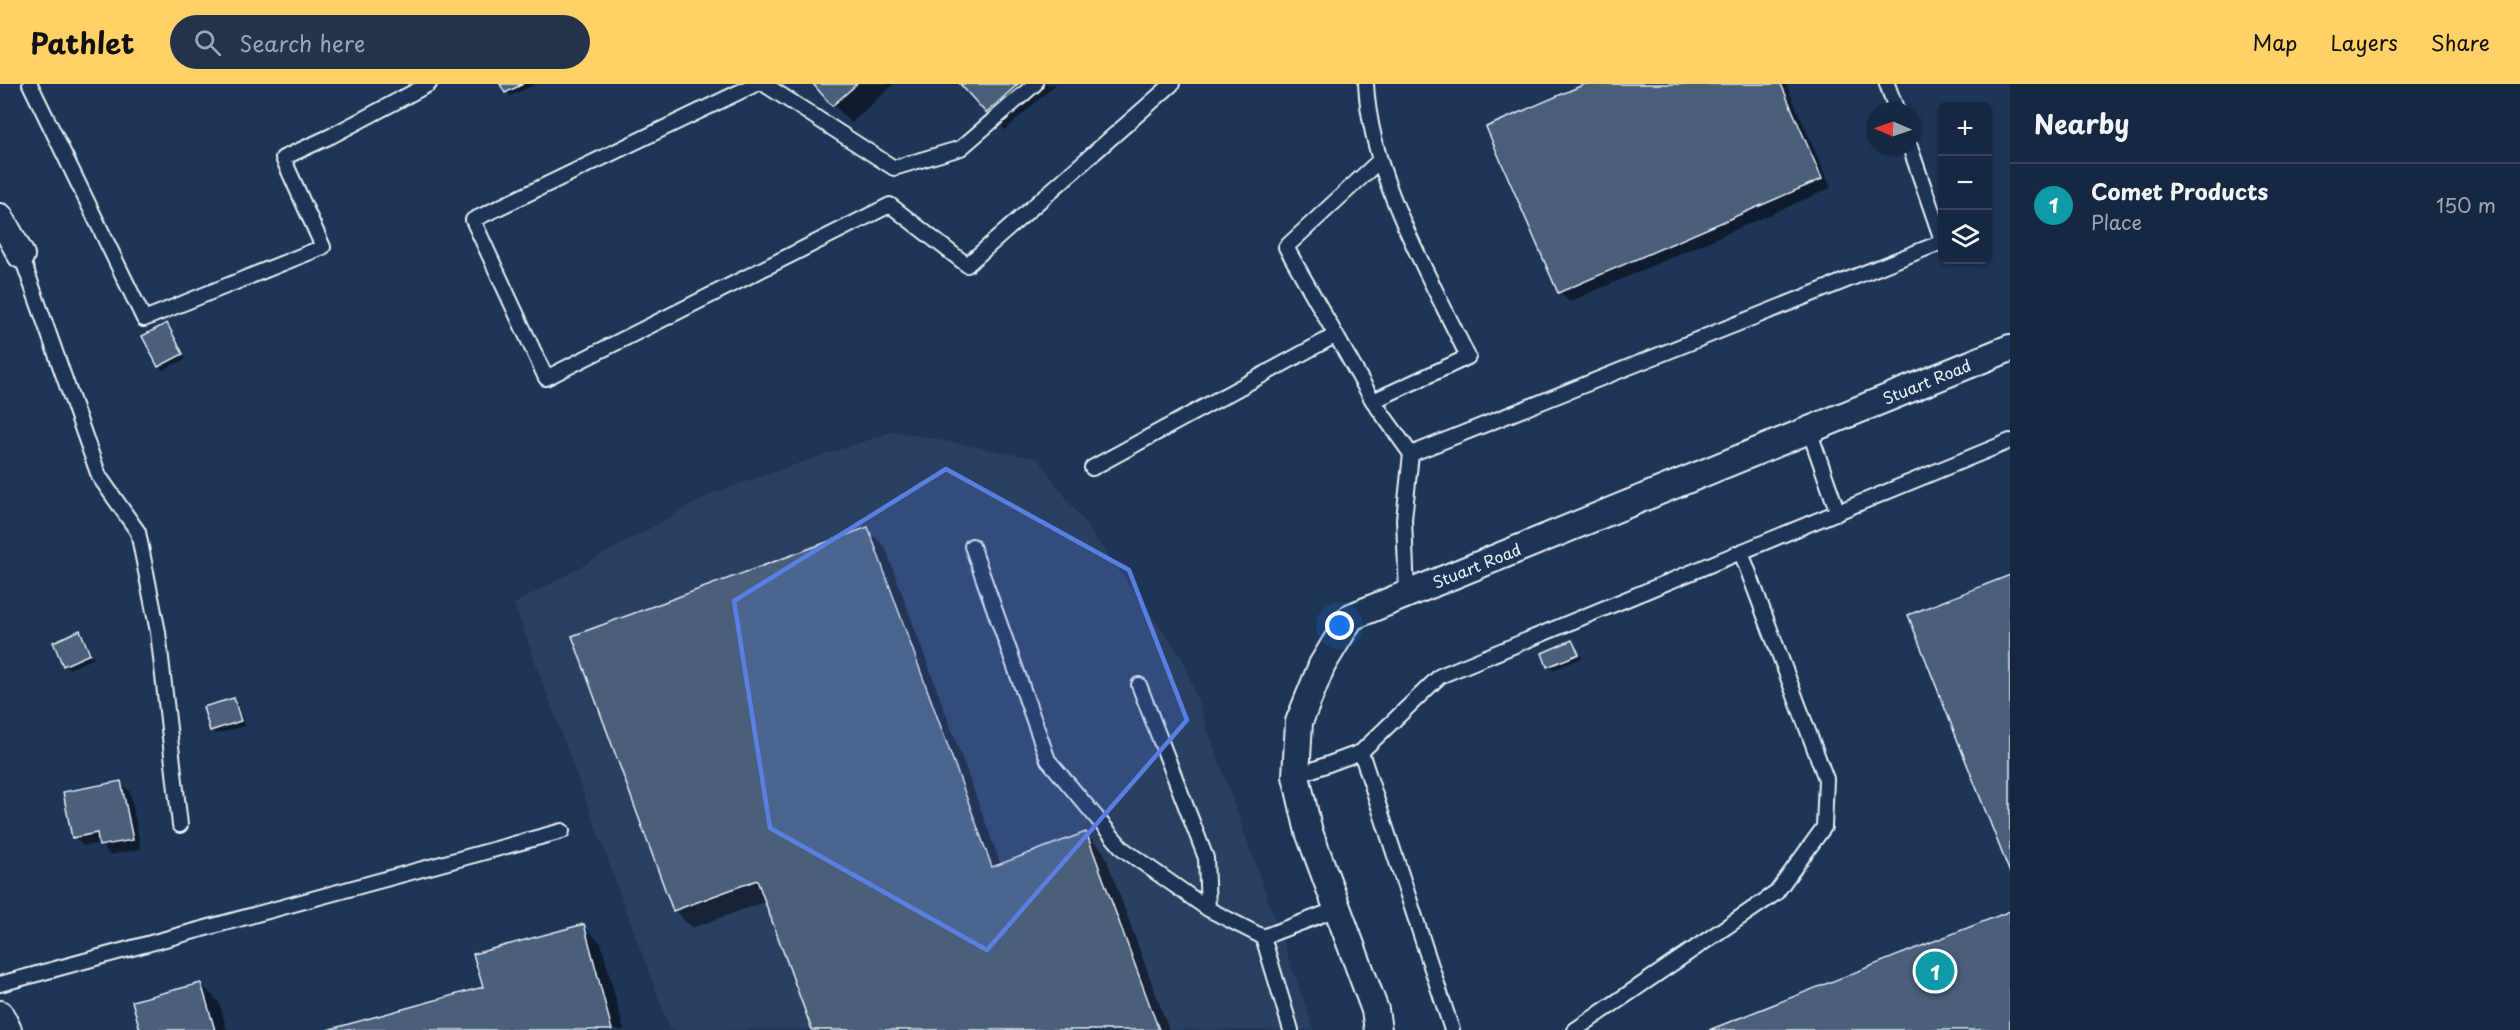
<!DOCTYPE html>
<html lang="en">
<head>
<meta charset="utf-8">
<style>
	body { margin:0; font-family:"Playpen Sans",sans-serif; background:#23344c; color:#f1f3f6 }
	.controls { position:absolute; right:18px; top:18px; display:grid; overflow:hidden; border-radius:9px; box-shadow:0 2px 4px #0004 }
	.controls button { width:54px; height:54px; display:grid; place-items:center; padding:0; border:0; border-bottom:2px solid #35445a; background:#162841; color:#f1f3f6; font:30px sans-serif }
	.compass { position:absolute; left:1866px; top:18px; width:54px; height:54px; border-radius:50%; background:#162841; box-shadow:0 2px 4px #0004; rotate:272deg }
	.you { position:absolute; left:1340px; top:542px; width:21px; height:21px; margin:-15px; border:4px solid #fff; border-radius:50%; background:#1a73e8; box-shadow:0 0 0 9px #1a73e833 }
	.badge { display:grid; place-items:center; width:39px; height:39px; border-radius:50%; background:#ffd166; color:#fff; font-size:20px; font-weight:700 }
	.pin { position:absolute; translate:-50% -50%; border:3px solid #fff; box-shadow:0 2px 6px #0006 }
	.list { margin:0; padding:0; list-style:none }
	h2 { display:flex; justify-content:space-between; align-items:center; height:78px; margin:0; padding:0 24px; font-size:26px }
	h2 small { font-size:20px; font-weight:400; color:#9ea6b1 }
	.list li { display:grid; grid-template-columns:39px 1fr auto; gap:18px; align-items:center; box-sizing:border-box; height:84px; padding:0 24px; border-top:2px solid #35445a }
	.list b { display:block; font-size:22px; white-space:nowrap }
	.list p { margin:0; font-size:20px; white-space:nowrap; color:#9ea6b1 }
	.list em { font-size:20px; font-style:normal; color:#9ea6b1 }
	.icon { flex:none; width:33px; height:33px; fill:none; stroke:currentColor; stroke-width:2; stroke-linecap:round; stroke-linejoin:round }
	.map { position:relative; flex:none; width:2010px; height:946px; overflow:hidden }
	header { display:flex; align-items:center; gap:36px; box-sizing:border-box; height:84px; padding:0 30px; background:#ffd166; color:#111 }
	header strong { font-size:28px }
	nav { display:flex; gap:33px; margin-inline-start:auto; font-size:21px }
	.search { width:420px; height:54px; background:#23344c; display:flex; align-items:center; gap:15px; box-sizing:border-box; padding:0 21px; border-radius:33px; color:#9ea6b1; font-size:22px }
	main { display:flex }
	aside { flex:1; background:#162841 }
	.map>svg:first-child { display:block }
</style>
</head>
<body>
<header>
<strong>Pathlet</strong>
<div class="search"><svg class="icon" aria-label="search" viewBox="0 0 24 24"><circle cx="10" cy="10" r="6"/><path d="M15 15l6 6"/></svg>Search here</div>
<nav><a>Map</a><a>Layers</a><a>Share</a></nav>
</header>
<main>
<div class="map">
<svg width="2010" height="946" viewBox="0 0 2010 946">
	<rect width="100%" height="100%" fill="#1d3557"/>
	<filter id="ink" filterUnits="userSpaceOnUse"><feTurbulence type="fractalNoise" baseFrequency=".0167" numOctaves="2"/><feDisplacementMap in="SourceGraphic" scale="12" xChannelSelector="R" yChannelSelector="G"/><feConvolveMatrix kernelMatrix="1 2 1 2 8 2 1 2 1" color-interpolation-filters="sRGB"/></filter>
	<g filter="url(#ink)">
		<path fill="#2a4162" d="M894,347L1038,375L1183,575L1314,946H670L514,520L713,409Z"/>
		<path fill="#0007" d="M502,0H534V1L510,12Z
			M815,0H894L851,39Z
			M962,0H1056L1005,46Z
			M1589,0H1786L1831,104L1569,218L1560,208L1488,44Z
			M167,241L186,275L163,286L159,282Z
			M867,445L885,463L1001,781L1086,750L1104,768L1169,946H814L767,817L692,844L674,826Z
			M80,548L84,552L94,574L69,585L64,581Z
			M1572,558L1582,574L1553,586L1549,582Z
			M234,615L238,620L245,642L216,650L212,646Z
			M121,699L130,708L141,765L110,771L100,759L83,762L74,753Z
			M583,842L601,859L624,946H333L484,905Z
			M201,900L219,918L227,946H141Z"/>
		<path fill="#495e7a" stroke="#e8f1f8" stroke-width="1.5" d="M500,0H523L505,9Z
			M813,0H857L832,22Z
			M960,0H1018L986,29Z
			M1585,0H1781L1822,95L1558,209L1486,43Z
			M167,239L183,270L158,283L142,252Z
			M868,443L992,783L1086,748L1159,946H812L757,796L673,827L572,552Z
			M2010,491V789L1908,531Z
			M80,546L90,570L63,582L53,558Z
			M1572,556L1579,570L1547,583L1542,569Z
			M234,614L241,637L210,647L203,623Z
			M121,697L133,756L99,762L97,749L72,754L63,708Z
			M2010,827V946H1709Z
			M584,840L612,946H327L483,903L473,870Z
			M201,899L215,946H140L132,917Z"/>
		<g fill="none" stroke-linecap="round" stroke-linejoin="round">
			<defs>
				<path id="lane" d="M30,0L144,235L323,163L283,74L331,52L429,0
					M756,0L473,136L546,294L890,121L967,181L1172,0
					M764,0L894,84L961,64L1035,0
					M1366,0C1371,95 1428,188 1468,273L1373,317
					M1887,0L1897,27
					M1910,63L1942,156
					M1380,76L1286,163L1373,317L1411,370L1404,435L1407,510
					M21,171L99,392L138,448L158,548L180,741
					M1809,346L1838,429
					M1411,370L1942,158
					M1092,384L1336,251
					M972,462L1048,676L1123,765L1208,825L1263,853
					M1139,601L1206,774L1208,825
					M1361,668L1440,592L2010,357
					M1296,692L1361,668L1452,946
					M0,900L562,747
					M1291,946L1263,853L1337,825
					M1575,946L1776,809L1824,743L1826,695L1741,468"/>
				<path id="street" d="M0,133L21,171
					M0,930L8,946
					M1378,946L1375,926L1309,748L1296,692L1299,638L1322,581L1351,533L2010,264"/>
			</defs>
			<use href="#lane" stroke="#e8f1f8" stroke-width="18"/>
			<use href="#street" stroke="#e8f1f8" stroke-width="30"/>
			<use href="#lane" stroke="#1d3557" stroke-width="14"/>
			<use href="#street" stroke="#1d3557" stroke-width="26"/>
		</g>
	</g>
	<path fill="#5a7fe2" fill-opacity="0.2" stroke="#5a7fe2" stroke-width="4.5" stroke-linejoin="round" d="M946,385L1129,486L1187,636L987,866L770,744L734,517Z"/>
	<g text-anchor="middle" stroke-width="5" stroke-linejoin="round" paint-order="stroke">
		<g font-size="16" fill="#e8f1f8" stroke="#1d3557">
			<text transform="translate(1927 298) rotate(-22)" y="6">Stuart Road</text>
			<text transform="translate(1477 482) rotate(-22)" y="6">Stuart Road</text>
		</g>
	</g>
</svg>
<div class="controls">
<button>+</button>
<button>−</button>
<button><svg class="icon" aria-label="layers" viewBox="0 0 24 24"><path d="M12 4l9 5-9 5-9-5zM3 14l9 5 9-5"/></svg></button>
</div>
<svg class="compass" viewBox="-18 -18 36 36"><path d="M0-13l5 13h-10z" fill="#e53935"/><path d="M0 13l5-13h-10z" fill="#9ea6b1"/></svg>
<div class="you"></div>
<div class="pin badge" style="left:1935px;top:887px;background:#0f9aa8">1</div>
</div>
<aside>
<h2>Nearby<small></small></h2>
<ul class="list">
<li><span class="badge" style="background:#0f9aa8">1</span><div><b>Comet Products</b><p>Place</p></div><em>150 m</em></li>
</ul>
</aside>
</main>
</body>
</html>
